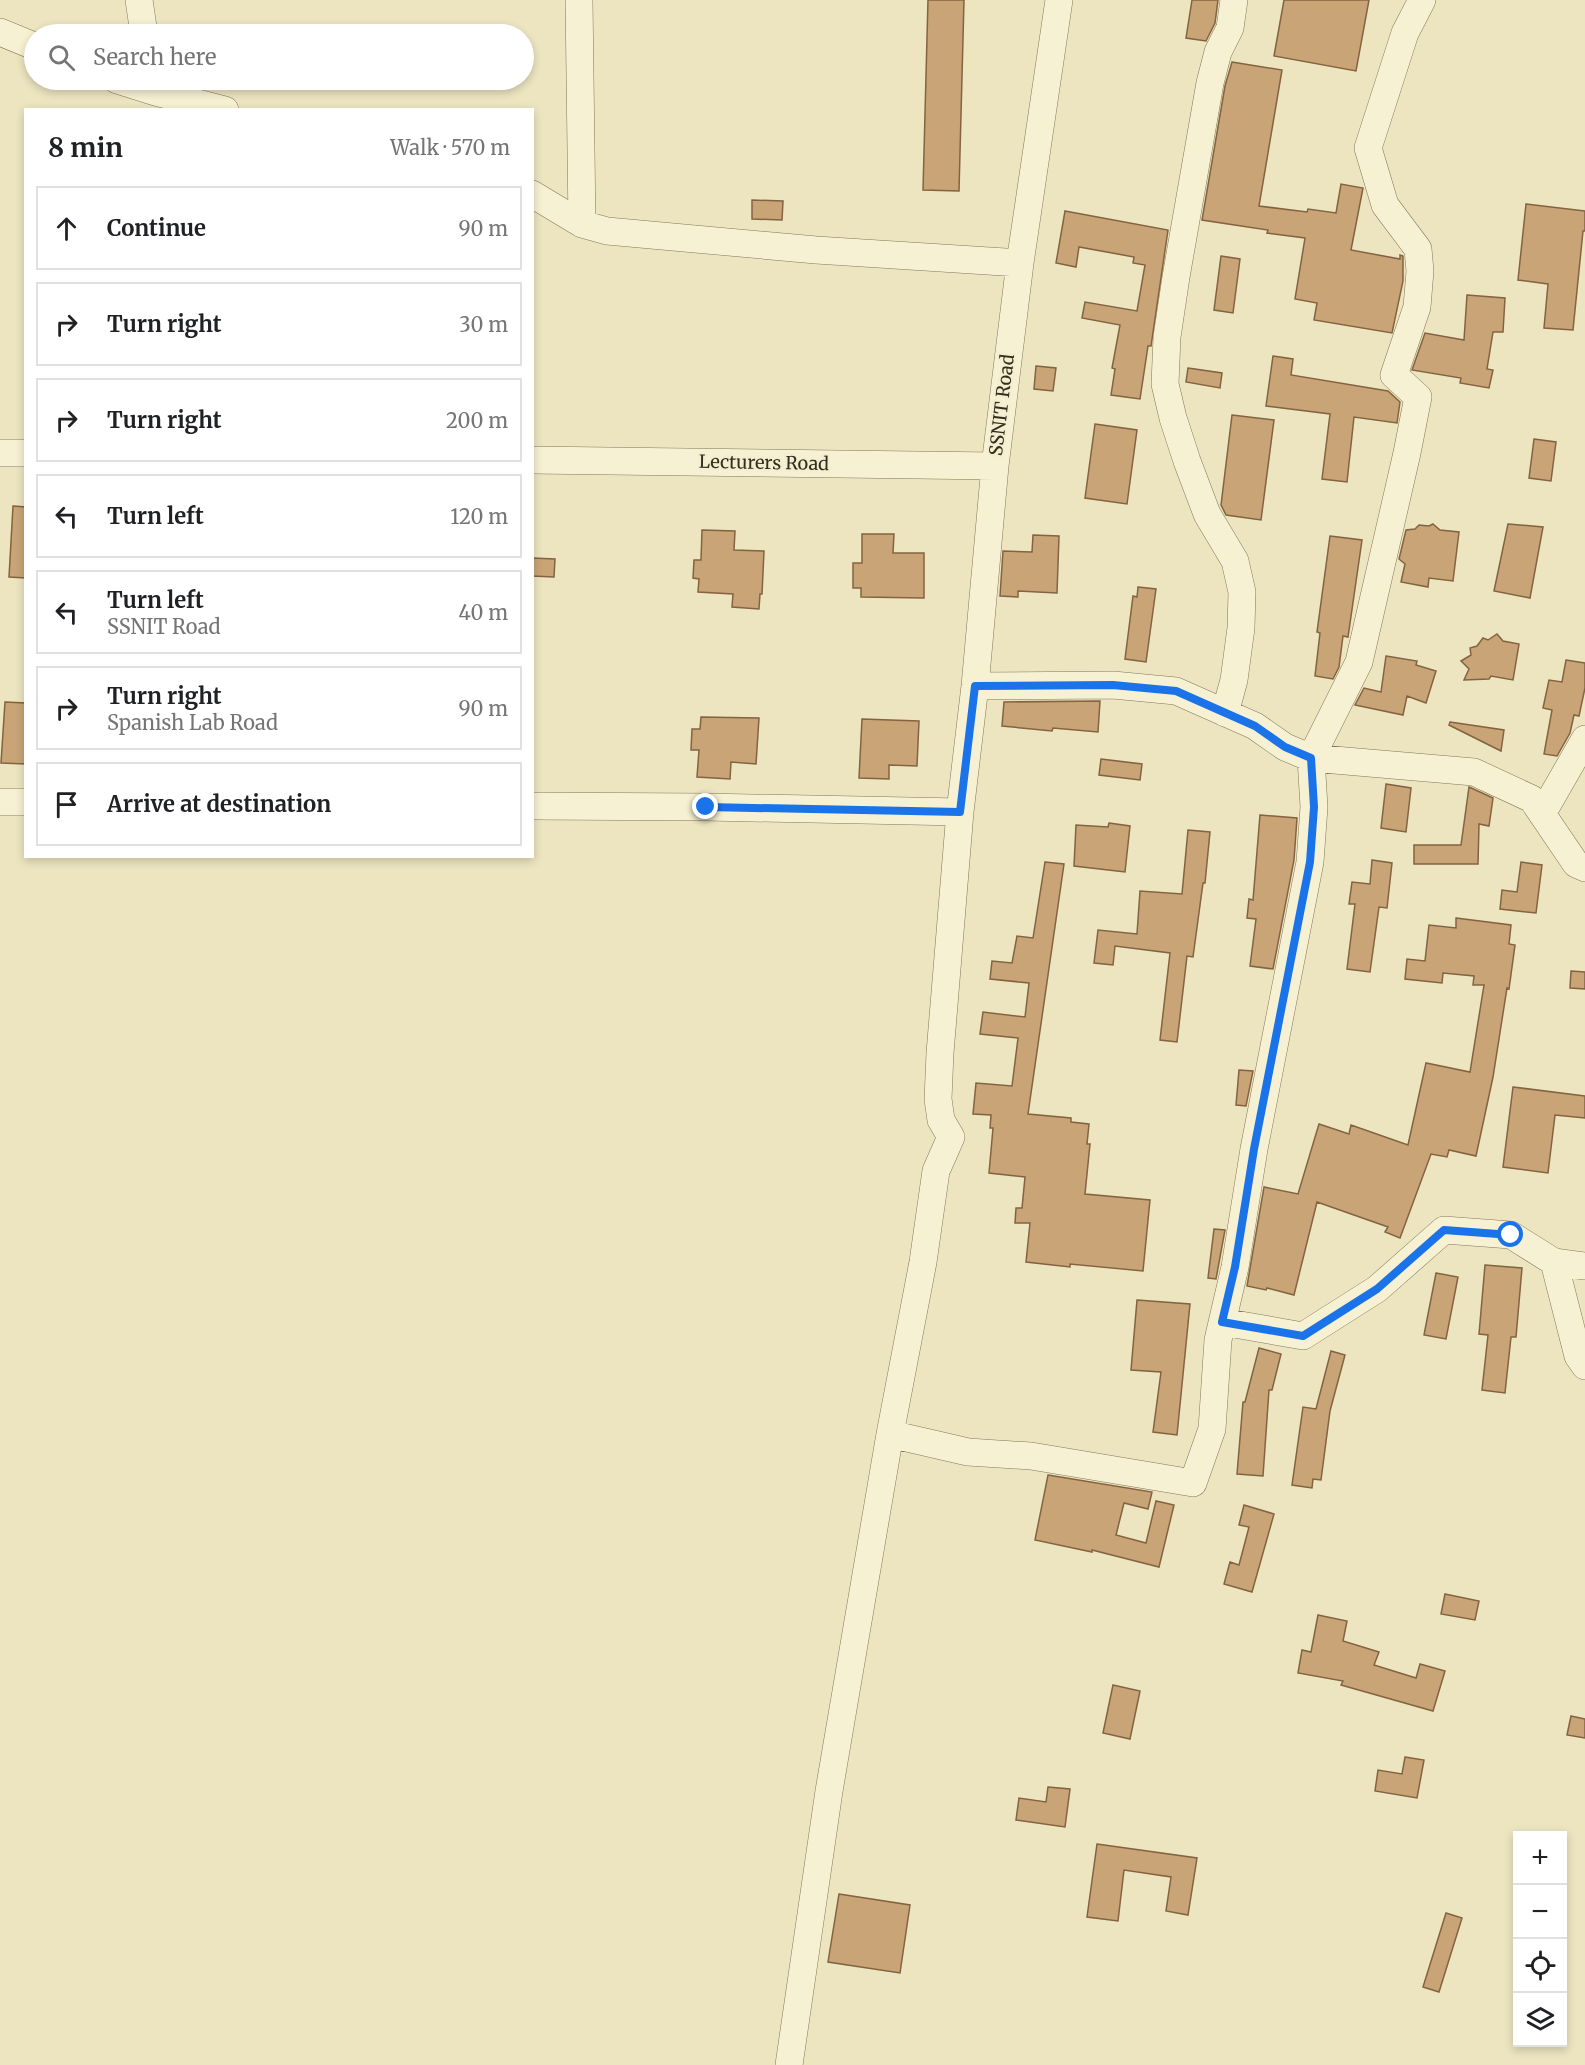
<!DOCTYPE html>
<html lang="en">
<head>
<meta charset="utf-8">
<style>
	body { margin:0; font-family:Merriweather,serif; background:#f6f6f6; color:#202124 }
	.controls { position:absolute; right:18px; bottom:18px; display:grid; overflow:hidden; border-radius:0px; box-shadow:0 3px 9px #0003 }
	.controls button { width:54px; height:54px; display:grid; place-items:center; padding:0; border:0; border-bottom:2px solid #e0e0e0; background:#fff; color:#202124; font:30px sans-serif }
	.stop { position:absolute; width:18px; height:18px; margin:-14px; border:4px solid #1a73e8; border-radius:50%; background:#fff }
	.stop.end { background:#1a73e8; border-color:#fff; box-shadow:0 2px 6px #0008 }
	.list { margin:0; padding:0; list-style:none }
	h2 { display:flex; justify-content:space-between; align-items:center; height:78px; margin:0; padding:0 24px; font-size:26px }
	h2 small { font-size:20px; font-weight:400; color:#757577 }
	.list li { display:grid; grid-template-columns:39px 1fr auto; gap:18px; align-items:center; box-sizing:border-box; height:84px; margin:0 12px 12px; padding:0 12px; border:2px solid #e0e0e0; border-radius:0px }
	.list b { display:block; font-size:22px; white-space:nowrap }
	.list p { margin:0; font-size:20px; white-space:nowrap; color:#757577 }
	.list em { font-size:20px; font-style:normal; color:#757577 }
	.icon { flex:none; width:33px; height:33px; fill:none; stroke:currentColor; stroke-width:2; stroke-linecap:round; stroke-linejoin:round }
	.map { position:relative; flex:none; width:1585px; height:2065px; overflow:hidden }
	.search { position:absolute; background:#fff; box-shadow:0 3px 9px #0003; left:24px; top:24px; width:510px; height:66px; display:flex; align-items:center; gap:15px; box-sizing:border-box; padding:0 21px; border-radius:33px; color:#757577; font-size:22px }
	.panel { position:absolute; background:#fff; box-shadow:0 3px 9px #0003; left:24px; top:108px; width:510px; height:750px; border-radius:0px }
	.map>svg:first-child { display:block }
</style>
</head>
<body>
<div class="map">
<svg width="1585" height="2065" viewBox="0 0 1585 2065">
	<rect width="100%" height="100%" fill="#ece5c0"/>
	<path fill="#c9a477" stroke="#836340" stroke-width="1.5" d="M928,0H964L959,191L923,190Z
		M1192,0H1218L1215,23L1206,41L1186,38Z
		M1284,0H1369L1356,71L1274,56Z
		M1232,62L1282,70L1259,206L1307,212L1308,209L1336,213L1341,184L1363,188L1351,250L1400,259V255L1403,256V281L1392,333L1314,320L1317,303L1295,299L1305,238L1267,233L1268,230L1202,220L1225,86Z
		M752,200L783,201L782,220L752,219Z
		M1526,204L1585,211V231H1583L1573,330L1544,328L1548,284L1518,280Z
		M1065,211L1168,230L1151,346H1148L1140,399L1111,395L1115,369L1112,368L1120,325L1082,318L1085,302L1137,311L1145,265L1133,263L1134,257L1079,247L1076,267L1056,263Z
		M1221,256L1240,259L1233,313L1214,310Z
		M1467,295L1505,298L1503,332H1493L1487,369L1493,370L1489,388L1460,383L1461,378L1412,370L1425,333L1464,340Z
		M1273,356L1293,359L1291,375L1388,391L1400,402L1397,423L1354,417L1347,482L1322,479L1330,414L1266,406Z
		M1036,366L1056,368L1053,391L1034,389Z
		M1188,368L1222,373L1220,388L1186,382Z
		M1232,415L1274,420L1261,520L1226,515L1221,505Z
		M1095,424L1137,430L1127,504L1085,498Z
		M1534,439L1556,442L1551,481L1529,478Z
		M13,506L26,507V578L9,577Z
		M1433,524L1440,530L1459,532L1453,581L1429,578L1428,587L1401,582L1405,564L1399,559L1406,530L1415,529L1419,525L1429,526Z
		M1508,524L1543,527L1530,598L1494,591Z
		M702,530L735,531L734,550L764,551L762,594H760L759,609L732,607L733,594L698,592L699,579L693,578L694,560H701Z
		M862,534H894L893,553H924V598L861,597V588H853V563H862Z
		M1033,535L1059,536L1057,593L1018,591V597L1000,596L1003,551L1032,552Z
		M1330,536L1362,540L1348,637L1343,636L1339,667L1333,679L1315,676L1320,633L1317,632Z
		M532,558L555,559L554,577L532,576Z
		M1138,587L1156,589L1146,662L1125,659L1133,596L1137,597Z
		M1497,634L1503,641L1519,644L1513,680L1491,676L1489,679L1464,680L1469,669L1461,661L1471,655L1470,648L1477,646L1483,638L1488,640Z
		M1386,656L1417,661L1416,665L1436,671L1426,703L1407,696L1403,715L1355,705L1364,688L1381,692Z
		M1566,660L1585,663V688L1579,716L1574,715L1570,733L1557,756L1544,754L1552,710L1543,708L1549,680L1562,682Z
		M1100,701L1098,732L1053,728L1052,731L1002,726L1004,702Z
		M5,702L26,703V764L1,763Z
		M701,717L759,718L756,764L731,762L730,779L697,777L699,750H691L692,729H700Z
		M862,719L919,721L917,766L889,765V779L859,778Z
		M1450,722L1504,730L1501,751L1449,725Z
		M1101,759L1142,764L1140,780L1099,775Z
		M1386,784L1411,788L1406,832L1381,828Z
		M1469,787L1493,798L1489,826L1479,824L1478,864H1414V845H1461Z
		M1260,815L1297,818L1294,860L1273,969L1250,966L1256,919L1247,918L1249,899L1253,900Z
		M1109,823L1130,826L1125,872L1074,866L1076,825L1108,827Z
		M1188,830L1210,832L1205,883H1203L1193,957L1187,956L1177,1042L1160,1040L1170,953L1115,946L1113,965L1094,963L1098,930L1137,934L1140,891L1182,894Z
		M1372,860L1392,863L1387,908L1379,907L1370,972L1347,969L1355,904H1349L1352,882L1370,884Z
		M1045,862L1064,864L1028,1114L1071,1118V1122L1089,1124L1087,1144H1090L1085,1194L1150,1200L1143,1271L1070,1264V1267L1026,1262L1030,1223H1015L1016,1208H1022L1025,1177L989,1173L993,1128H990L991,1115L973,1114L976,1083L1012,1086L1018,1038L980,1034L983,1012L1025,1017L1029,983L990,979L992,961L1012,963L1017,936L1033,938Z
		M1521,862L1542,865L1536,913L1500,909L1502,890L1517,892Z
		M1456,918L1511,925L1509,944L1515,945L1509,989L1507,988L1493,1077L1476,1156L1449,1150L1447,1157L1431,1154L1400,1238L1385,1232L1388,1227L1317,1202L1294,1295L1267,1288L1266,1290L1247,1286L1264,1187L1298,1194L1319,1124L1349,1134L1351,1125L1408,1145L1426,1063L1470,1072L1484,985H1473L1474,976L1443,973L1442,983L1405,979L1407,959L1425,961L1429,925L1456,928Z
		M1571,971L1585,972V989L1570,988Z
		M1239,1070L1253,1071L1246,1106L1236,1105Z
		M1513,1087L1585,1096V1118L1555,1115L1548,1173L1503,1167Z
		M1214,1229L1225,1230L1216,1279L1208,1278Z
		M1485,1265L1522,1268L1516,1337H1511L1505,1393L1482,1390L1488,1335L1479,1334Z
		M1436,1273L1458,1277L1446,1339L1424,1335Z
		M1137,1300L1190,1304L1177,1435L1153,1432L1161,1372L1131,1370Z
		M1259,1348L1281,1354L1272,1390H1269L1263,1476L1237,1474L1243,1402H1245Z
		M1331,1351L1345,1355L1330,1411L1321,1480L1313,1479L1312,1488L1292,1485L1303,1407L1316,1409Z
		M1048,1475L1152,1492L1148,1509L1124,1503L1116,1535L1146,1543L1156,1501L1174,1505L1159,1567L1092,1550V1552L1035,1540Z
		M1244,1505L1274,1514L1252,1592L1224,1584L1230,1562L1239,1565L1249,1527L1239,1525Z
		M1445,1594L1479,1601L1475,1620L1441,1614Z
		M1318,1615L1347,1621L1343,1641L1379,1652L1374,1665L1416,1678L1420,1664L1445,1671L1433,1711L1341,1685L1343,1681L1298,1673L1302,1650L1311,1652Z
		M1113,1685L1140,1691L1130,1739L1103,1733Z
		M1571,1716L1585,1719V1738L1567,1735Z
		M1405,1757L1424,1760L1417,1798L1375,1791L1378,1770L1402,1774Z
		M1048,1787L1070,1789L1065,1827L1016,1820L1019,1798L1046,1802Z
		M1097,1844L1197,1858L1188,1915L1166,1911L1171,1877L1124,1870L1118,1921L1087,1917Z
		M839,1894L910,1905L900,1973L828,1962Z
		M1446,1913L1462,1918L1439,1992L1423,1987Z"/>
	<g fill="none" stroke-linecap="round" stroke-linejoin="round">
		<defs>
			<path id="minor" d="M139,0L144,34
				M579,0L582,224
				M0,32L34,46
				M117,80L155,92L152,80
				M155,92L225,110
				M532,194L582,224L607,231L816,250L1020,263
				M0,453H26
				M532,460L995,466
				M975,686L1113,685L1176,691L1255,726L1285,747L1311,758L1474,772L1532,799L1576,864L1585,868
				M1225,713L1234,680L1241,628L1242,592L1235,561L1207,514L1187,461L1173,418L1165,384L1167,337L1176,277L1210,83L1218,52L1230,28L1234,0
				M0,802H26
				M532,806L706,807L960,812
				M1542,814L1585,739
				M1554,1262L1578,1356L1585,1366
				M1223,1322L1303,1336L1377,1289L1444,1230L1511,1235L1554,1262L1585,1266
				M890,1434L968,1452L1031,1456L1193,1483L1212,1429L1218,1340L1235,1267L1254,1149L1310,862L1314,807L1311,758L1359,662L1407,453L1418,397L1394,375L1417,307L1420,271L1418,249L1385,205L1368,148L1405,33L1422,0
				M789,2065L829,1791L890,1434L923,1262L936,1171L951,1137L941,1120L938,1099L940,1053L960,812L975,686L995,466L1020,263L1059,0"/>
		</defs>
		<use href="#minor" stroke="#857659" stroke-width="28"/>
		<use href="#minor" stroke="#f7f1d3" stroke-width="27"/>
	</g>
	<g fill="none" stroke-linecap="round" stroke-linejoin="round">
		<path stroke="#1a73e8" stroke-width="8" d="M706,807L960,812L975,686L1113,685L1176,691L1255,726L1285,747L1311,758L1314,807L1310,862L1254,1149L1235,1267L1222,1322L1303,1336L1377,1289L1444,1230L1511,1235"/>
	</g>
	<g text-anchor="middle" stroke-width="5" stroke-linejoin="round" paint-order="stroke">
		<g font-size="18" fill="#352c1d" stroke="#f4eed0">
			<text transform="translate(1002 405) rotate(-83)" y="6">SSNIT Road</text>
			<text transform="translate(764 463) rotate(1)" y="6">Lecturers Road</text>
		</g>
	</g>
</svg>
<div class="controls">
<button>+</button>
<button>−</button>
<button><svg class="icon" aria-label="locate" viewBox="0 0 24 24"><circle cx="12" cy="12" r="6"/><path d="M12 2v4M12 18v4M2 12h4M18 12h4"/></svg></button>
<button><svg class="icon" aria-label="layers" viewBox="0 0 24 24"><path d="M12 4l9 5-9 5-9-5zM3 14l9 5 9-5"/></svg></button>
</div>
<div class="stop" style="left:1511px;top:1235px"></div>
<div class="stop end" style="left:706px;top:807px"></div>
<div class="search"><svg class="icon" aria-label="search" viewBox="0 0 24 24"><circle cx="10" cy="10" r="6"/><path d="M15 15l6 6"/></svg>Search here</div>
<section class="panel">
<h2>8 min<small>Walk · 570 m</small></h2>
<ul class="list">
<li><svg class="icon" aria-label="ahead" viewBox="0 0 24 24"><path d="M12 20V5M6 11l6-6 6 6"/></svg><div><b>Continue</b></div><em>90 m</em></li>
<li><svg class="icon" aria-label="right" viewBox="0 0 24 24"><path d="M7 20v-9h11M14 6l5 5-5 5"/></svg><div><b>Turn right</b></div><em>30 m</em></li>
<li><svg class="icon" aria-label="right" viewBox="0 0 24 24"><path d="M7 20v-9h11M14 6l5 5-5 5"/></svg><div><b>Turn right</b></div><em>200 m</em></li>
<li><svg class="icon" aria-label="left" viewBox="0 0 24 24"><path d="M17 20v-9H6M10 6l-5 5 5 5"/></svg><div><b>Turn left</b></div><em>120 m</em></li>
<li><svg class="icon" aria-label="left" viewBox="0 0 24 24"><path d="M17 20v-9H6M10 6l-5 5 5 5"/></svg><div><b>Turn left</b><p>SSNIT Road</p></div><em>40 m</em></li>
<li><svg class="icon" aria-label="right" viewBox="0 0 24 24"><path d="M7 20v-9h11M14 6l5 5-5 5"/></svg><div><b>Turn right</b><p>Spanish Lab Road</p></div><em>90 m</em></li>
<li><svg class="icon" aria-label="arrive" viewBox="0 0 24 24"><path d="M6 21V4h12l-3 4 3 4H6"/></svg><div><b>Arrive at destination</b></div></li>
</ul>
</section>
</div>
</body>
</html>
